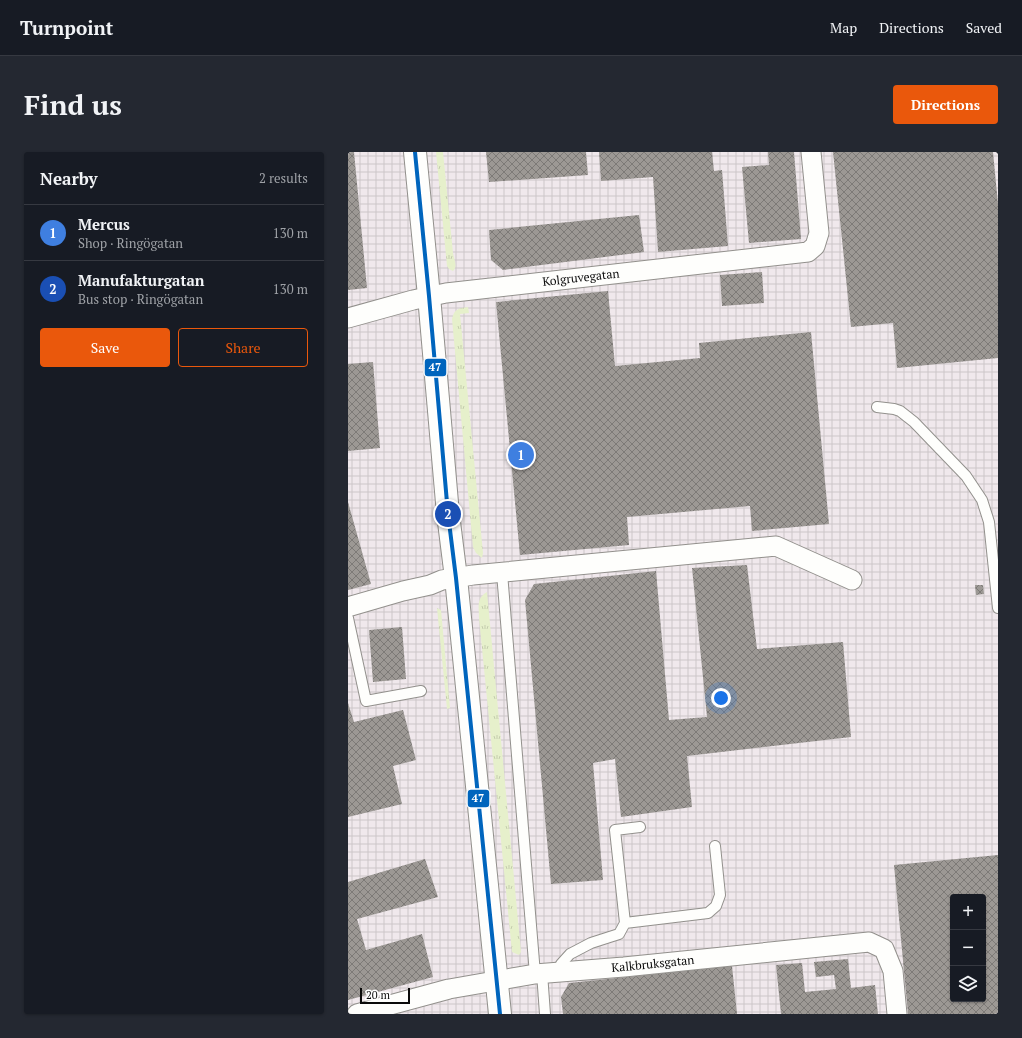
<!DOCTYPE html>
<html lang="en">
<head>
<meta charset="utf-8">
<style>
	body { margin:0; font-family:"PT Serif",serif; background:#242831; color:#f1f3f6 }
	.controls { position:absolute; right:12px; bottom:12px; display:grid; overflow:hidden; border-radius:4px; box-shadow:0 1px 3px #0004 }
	.controls button { width:36px; height:36px; display:grid; place-items:center; padding:0; border:0; border-bottom:1px solid #363941; background:#171b24; color:#f1f3f6; font:20px sans-serif }
	.scale { position:absolute; left:12px; bottom:10px; width:50px; box-sizing:border-box; padding-left:4px; border:2px solid #0a0a0a; border-top:0; font-size:11px; line-height:14px; white-space:nowrap; color:#0a0a0a; -webkit-text-stroke:3px #fff; paint-order:stroke }
	.you { position:absolute; left:373px; top:546px; width:14px; height:14px; margin:-10px; border:3px solid #fff; border-radius:50%; background:#1a73e8; box-shadow:0 0 0 6px #1a73e833 }
	.badge { display:grid; place-items:center; width:26px; height:26px; border-radius:50%; background:#ea580c; color:#fff; font-size:13px; font-weight:700 }
	.pin { position:absolute; translate:-50% -50%; border:2px solid #fff; box-shadow:0 1px 4px #0006 }
	.list { margin:0; padding:0; list-style:none }
	h2 { display:flex; justify-content:space-between; align-items:center; height:52px; margin:0; padding:0 16px; font-size:17px }
	h2 small { font-size:13px; font-weight:400; color:#9ea1a6 }
	.list li { display:grid; grid-template-columns:26px 1fr auto; gap:12px; align-items:center; box-sizing:border-box; height:56px; padding:0 16px; border-top:1px solid #363941 }
	.list b { display:block; font-size:15px; white-space:nowrap }
	.list p { margin:0; font-size:13px; white-space:nowrap; color:#9ea1a6 }
	.list em { font-size:13px; font-style:normal; color:#9ea1a6 }
	.actions { display:flex; gap:8px; padding:12px 16px }
	.actions a { flex:1; padding:9px 0; border:1px solid #ea580c; border-radius:4px; text-align:center; font-size:14px; color:#ea580c }
	.actions .main { background:#ea580c; color:#fff }
	.icon { flex:none; width:22px; height:22px; fill:none; stroke:currentColor; stroke-width:2; stroke-linecap:round; stroke-linejoin:round }
	.map { position:relative; flex:none; width:650px; height:862px; overflow:hidden; border-radius:4px }
	header { display:flex; align-items:center; gap:24px; box-sizing:border-box; height:56px; padding:0 20px; background:#171b24; border-bottom:1px solid #363941 }
	header strong { font-size:19px }
	nav { display:flex; gap:22px; margin-inline-start:auto; font-size:14px }
	.intro { display:flex; align-items:center; justify-content:space-between; box-sizing:border-box; height:96px; padding:0 24px }
	h1 { margin:0; font-size:28px }
	.button { padding:10px 18px; border-radius:4px; background:#ea580c; color:#fff; font-size:14px; font-weight:700 }
	main { display:flex; gap:24px; padding:0 24px }
	aside { flex:1; background:#171b24; border-radius:4px; box-shadow:0 1px 3px #0004 }
	.map>svg:first-child { display:block }
</style>
</head>
<body>
<header>
<strong>Turnpoint</strong>
<nav><a>Map</a><a>Directions</a><a>Saved</a></nav>
</header>
<div class="intro"><h1>Find us</h1><a class="button">Directions</a></div>
<main>
<aside>
<h2>Nearby<small>2 results</small></h2>
<ul class="list">
<li><span class="badge" style="background:#3f7fe0">1</span><div><b>Mercus</b><p>Shop · Ringögatan</p></div><em>130 m</em></li>
<li><span class="badge" style="background:#1a4fb4">2</span><div><b>Manufakturgatan</b><p>Bus stop · Ringögatan</p></div><em>130 m</em></li>
</ul>
<div class="actions"><a class="main">Save</a><a>Share</a></div>
</aside>
<div class="map">
<svg width="650" height="862" viewBox="0 0 650 862">
	<defs>
		<pattern id="industrial-grid" width="8" height="8" patternUnits="userSpaceOnUse"><rect width="8" height="8" fill="#f0e8ec"/><path d="M0 4h8M4 0v8" fill="none" stroke="#ccc6c9"/></pattern>
		<pattern id="grass-tufts" width="24" height="20" patternUnits="userSpaceOnUse"><rect width="24" height="20" fill="#e6f0cb"/><path d="M3 7l-1-3M5 7V3M7 7l1-3M15 17l-1-3M17 17v-4M19 17l1-3" fill="none" stroke="#c4ccad"/></pattern>
		<pattern id="building-cross-hatch" width="8" height="8" patternUnits="userSpaceOnUse"><rect width="8" height="8" fill="#9c9894"/><path d="M0 0l8 8M0 8l8-8" fill="none" stroke="#7d7a77"/></pattern>
	</defs>
	<rect width="100%" height="100%" fill="#faf6ed"/>
	<path fill="url(#industrial-grid)" fill-rule="evenodd" d="M0,0H650V862H0ZM605,745H635V847H605Z"/>
	<path fill="url(#grass-tufts)" d="M88,0H95L105,101C106,107 110,115 105,119L101,117L99,114Z
		M120,155L121,161L112,162L135,401L134,406L128,401L125,395L104,167C106,157 111,156 120,155Z
		M139,440L173,800L171,803L164,800L131,466C131,455 128,446 139,440Z
		M89,456L93,458L102,556L99,557Z"/>
	<path fill="url(#building-cross-hatch)" fill-rule="evenodd" d="M0,0H6L19,136L0,138Z
		M138,0H238L240,23L141,30Z
		M251,0H364L366,19L374,18L380,94L310,100L305,25L253,29Z
		M420,0H446L453,87L401,91L394,15L421,13Z
		M485,0H645L650,52V206L549,216L545,171L503,175Z
		M291,63L296,100L155,118L143,108L141,78Z
		M414,120L416,151L374,154L372,123Z
		M260,139L267,214L352,206L351,191L463,180L481,372L404,379L402,354L279,365L281,393L172,403L148,150Z
		M25,210L32,296L0,299V212Z
		M0,350L23,432L0,438Z
		M399,413L409,497L495,490L503,585L339,604L344,655L273,665L267,607L245,611L255,728L203,732L177,448L186,432L308,419L321,568L359,565L344,416Z
		M627,433H635L636,442L628,443Z
		M54,475L58,527L25,530L21,478Z
		M0,551L6,570L55,558L68,608L45,614L54,652L0,665Z
		M650,703V862H560L546,713ZM605,745H635V847H605Z
		M77,707L90,745L9,767L18,798L74,782L85,825L0,848V730Z
		M500,807L503,836L527,833L530,862H433L428,813L454,811L457,840L488,837L486,823L468,825L466,810Z
		M384,814L389,862H215L213,845L221,831Z"/>
	<g fill="none" stroke-linecap="round" stroke-linejoin="round">
		<defs>
			<path id="service" d="M529,255L546,257L552,259L566,270L618,324L634,348L641,370L650,456
				M154,421L187,822
				M0,466L18,549L73,539
				M277,771L267,678L292,675
				M213,820V812L222,802L243,791L271,782L277,771L360,761L368,754L372,743L367,694
				M194,821L197,862"/>
			<g id="minor">
				<path id="s1" d="M0,166L65,148L98,141L460,100L467,94L471,81L463,0"/>
				<path d="M0,455L55,439L82,433L94,428L125,423L428,394L504,428"/>
				<path id="s2" d="M9,862L101,837L187,822L276,815L521,790L536,797L545,819L549,862"/>
			</g>
			<path id="tertiary" d="M67,0L81,144L100,362L108,426L152,862"/>
		</defs>
		<use href="#service" stroke="#92908c" stroke-width="12"/>
		<use href="#minor" stroke="#92908c" stroke-width="21"/>
		<use href="#tertiary" stroke="#92908c" stroke-width="24"/>
		<use href="#service" stroke="#fefefc" stroke-width="10"/>
		<use href="#minor" stroke="#fefefc" stroke-width="19"/>
		<use href="#tertiary" stroke="#fefefc" stroke-width="22"/>
		<defs>
			<path id="bus-1" d="M67,0L81,144L100,362L108,426L152,862"/>
		</defs>
		<use href="#bus-1" stroke="#fff" stroke-width="7"/>
		<use href="#bus-1" stroke="#0065bd" stroke-width="4"/>
	</g>
	<g text-anchor="middle" stroke-width="4" stroke-linejoin="round" paint-order="stroke">
		<g font-size="12" fill="#0a0a0a" stroke="#fff">
			<text dy="4" stroke="none"><textPath href="#s1" startOffset="237">Kolgruvegatan</textPath></text>
			<text dy="4" stroke="none"><textPath href="#s2" startOffset="301">Kalkbruksgatan</textPath></text>
		</g>
	</g>
	<g stroke="#fff" stroke-width="1.5">
		<rect x="76" y="206" width="23" height="19" rx="4" fill="#0065bd"/>
		<rect x="119" y="637" width="23" height="19" rx="4" fill="#0065bd"/>
	</g>
	<g font-size="11" text-anchor="middle" font-weight="bold" fill="#fff">
		<text x="87" y="219">47</text>
		<text x="130" y="650">47</text>
	</g>
</svg>
<div class="controls">
<button>+</button>
<button>−</button>
<button><svg class="icon" aria-label="layers" viewBox="0 0 24 24"><path d="M12 4l9 5-9 5-9-5zM3 14l9 5 9-5"/></svg></button>
</div>
<div class="scale">20 m</div>
<div class="you"></div>
<div class="pin badge" style="left:173px;top:303px;background:#3f7fe0">1</div>
<div class="pin badge" style="left:100px;top:362px;background:#1a4fb4">2</div>
</div>
</main>
</body>
</html>
